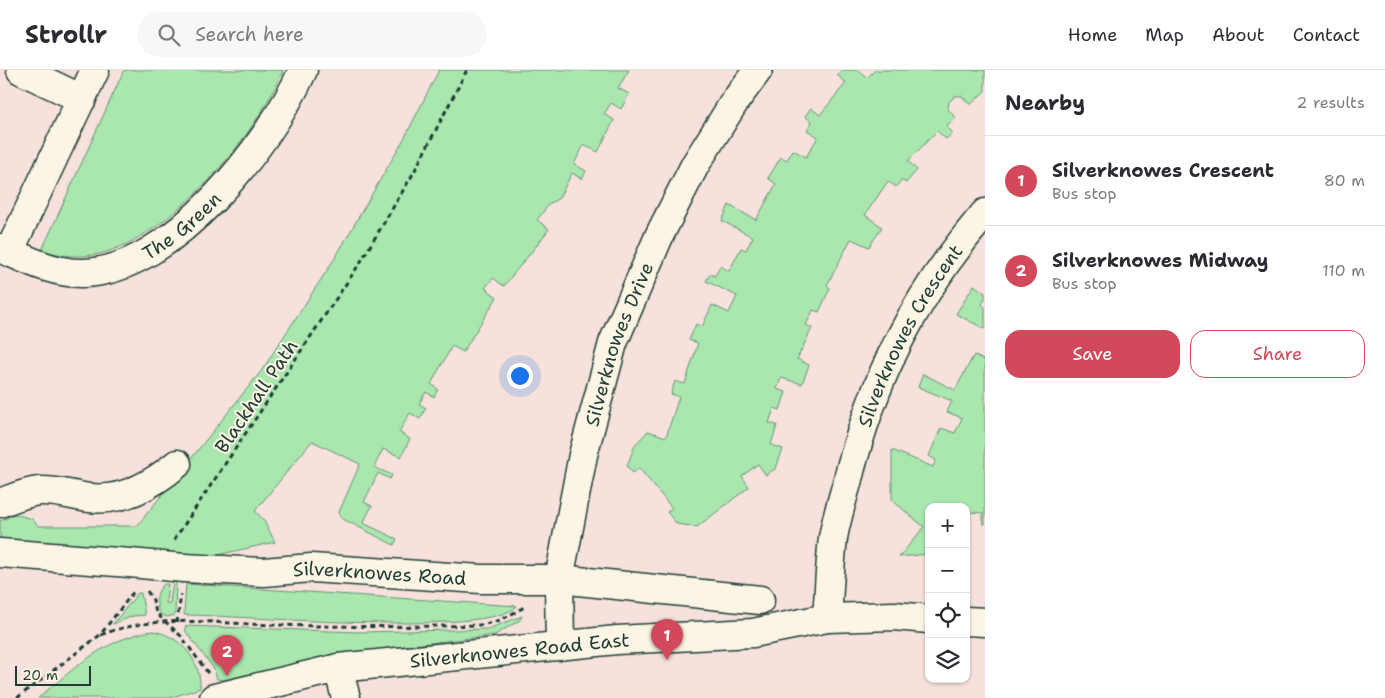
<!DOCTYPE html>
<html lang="en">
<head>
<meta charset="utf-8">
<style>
	body { margin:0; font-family:"Shantell Sans",sans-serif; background:#f7f7f7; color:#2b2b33 }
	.controls { position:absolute; right:15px; bottom:15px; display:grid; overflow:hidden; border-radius:10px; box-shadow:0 1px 4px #0004 }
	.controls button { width:45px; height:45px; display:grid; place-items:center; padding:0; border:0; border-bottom:1px solid #e1e1e2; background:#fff; color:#2b2b33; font:25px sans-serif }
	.scale { position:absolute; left:15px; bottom:12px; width:76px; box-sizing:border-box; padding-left:5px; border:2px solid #1f3d34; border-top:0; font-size:14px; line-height:18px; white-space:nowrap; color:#1f3d34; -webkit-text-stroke:4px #fcf5e5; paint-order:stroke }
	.you { position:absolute; left:519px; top:305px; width:18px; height:18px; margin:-12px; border:4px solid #fff; border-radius:50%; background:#1a73e8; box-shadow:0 0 0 8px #1a73e833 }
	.badge { display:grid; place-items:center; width:32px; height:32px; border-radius:50%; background:#d1495b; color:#fff; font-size:16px; font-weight:700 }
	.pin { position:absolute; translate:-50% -41px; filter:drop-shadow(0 1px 2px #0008) }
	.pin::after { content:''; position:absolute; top:26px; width:18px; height:15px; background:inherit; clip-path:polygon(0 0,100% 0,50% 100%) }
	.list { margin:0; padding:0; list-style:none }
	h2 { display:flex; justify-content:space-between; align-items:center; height:65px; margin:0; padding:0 20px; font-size:21px }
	h2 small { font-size:16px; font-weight:400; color:#7c7c81 }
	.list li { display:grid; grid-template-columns:32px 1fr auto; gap:15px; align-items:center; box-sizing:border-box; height:90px; padding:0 20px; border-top:1px solid #e1e1e2 }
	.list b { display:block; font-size:19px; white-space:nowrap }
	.list p { margin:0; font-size:16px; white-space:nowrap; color:#7c7c81 }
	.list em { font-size:16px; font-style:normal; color:#7c7c81 }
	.actions { display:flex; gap:10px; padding:15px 20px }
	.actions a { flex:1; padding:11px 0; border:1px solid #d1495b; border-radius:15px; text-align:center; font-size:18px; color:#d1495b }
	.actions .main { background:#d1495b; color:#fff }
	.icon { flex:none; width:28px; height:28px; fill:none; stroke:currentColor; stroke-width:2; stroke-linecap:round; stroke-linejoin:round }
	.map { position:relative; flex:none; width:985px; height:628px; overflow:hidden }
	header { display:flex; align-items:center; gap:30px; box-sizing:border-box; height:70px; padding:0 25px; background:#fff; border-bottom:1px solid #e1e1e2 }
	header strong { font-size:24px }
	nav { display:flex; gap:28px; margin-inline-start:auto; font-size:18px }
	.search { width:350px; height:45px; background:#f7f7f7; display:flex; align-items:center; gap:12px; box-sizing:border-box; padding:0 18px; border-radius:28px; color:#7c7c81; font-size:19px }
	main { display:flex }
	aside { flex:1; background:#fff }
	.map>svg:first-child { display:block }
</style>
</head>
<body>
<header>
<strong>Strollr</strong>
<div class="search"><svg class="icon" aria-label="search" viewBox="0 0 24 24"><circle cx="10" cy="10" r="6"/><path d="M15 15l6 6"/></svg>Search here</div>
<nav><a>Home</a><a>Map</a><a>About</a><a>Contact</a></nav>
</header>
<main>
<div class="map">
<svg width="985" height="628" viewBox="0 0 985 628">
	<rect width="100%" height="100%" fill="#f6e1dc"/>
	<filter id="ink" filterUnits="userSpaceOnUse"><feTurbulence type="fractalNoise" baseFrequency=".02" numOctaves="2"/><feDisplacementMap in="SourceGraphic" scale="10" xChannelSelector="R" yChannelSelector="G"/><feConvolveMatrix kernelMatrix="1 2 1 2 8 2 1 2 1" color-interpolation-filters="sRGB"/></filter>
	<g filter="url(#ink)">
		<path fill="#a9e7af" stroke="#649272" d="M124,0H283C256,67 171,167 99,184C79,188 61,186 42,180Z
			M439,0H629L618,18L629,24L621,39L611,33L604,44L614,50L598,82L584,75L574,94L586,101L582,109L572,103L559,128L549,134L537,150L549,159C535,179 519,196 504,216L493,208L485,218L497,227L463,282L452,276L431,314L438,319L434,327L426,322L419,334L426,338L420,349L410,343L399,362L410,369L401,387L383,379L374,397L392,405L390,409L378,403L364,432L372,436L363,453L397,469L394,475L341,448L339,442L360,394L312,371L255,441L263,449L275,472L213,486L0,472V451L15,444L32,449L38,456H137L262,300L335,188L405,67Z
			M842,0H858L867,8L875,0H985V21L970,35L962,26H955L949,32L948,39L956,48L946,56L953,63L946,69L937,61L908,91L917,100L906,113L901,110L896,117L888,111L865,145L882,157L869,177L851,169L827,215L830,218L819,242L813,240L806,255L812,258L797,289L809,295L802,314L781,308L777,319L786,322L780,340L774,338L769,353L777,355L771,375L783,379L776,398L766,405L758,394L742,406L749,417L697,457L677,454L667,442L672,438L639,398L633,403L627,396L635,375L648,361L666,367L679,327L671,324L675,311L685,314L698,273L689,270L696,254L702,257L712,235L729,243L737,226L706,211L710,204L715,206L720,196L729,201L741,178L746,180L753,167L722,151L729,135L756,150L776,114L768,108L781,87L787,90L793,80L806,87L818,67L807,60L812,52L805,46L811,38L820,45L846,13L837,5Z
			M974,215L985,223V229L982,234L985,237V259L956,244Z
			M974,285L985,291V454H983V443L969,442L968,453L966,452V437H929V484L899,487L924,457L892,430V380L933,397L936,390L929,386L941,358L955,363L962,348L947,342L952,331L918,317L923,304L955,320Z
			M173,511L176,512L175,545L167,547L160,544C155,532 155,523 164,514H168L166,533H170Z
			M186,514L517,536C489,568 237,545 184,545Z
			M138,523H141L145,545L133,546L113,554Z
			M522,546L520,550L495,565L379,579L280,597L223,610L217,609L214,599L186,562L185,556L360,562L451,560L488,559Z
			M152,561C179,564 202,591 200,618L170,628H38C75,598 104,569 152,561Z"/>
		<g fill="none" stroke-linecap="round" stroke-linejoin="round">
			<defs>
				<g id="minor">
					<path d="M21,0L82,29"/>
					<path id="s1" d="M0,178C26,189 54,204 83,203C171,202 270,74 303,0"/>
					<path d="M9,182L95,0"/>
					<path d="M0,433C13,428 26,422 40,421C57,420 73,426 90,428C122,432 153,414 177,394"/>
					<path d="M0,483L130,493"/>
					<path id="s2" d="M184,498L264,502L311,498L481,509H559L760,530"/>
					<path id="s3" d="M827,548C829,521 830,494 833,468C836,450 842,431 847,413C873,308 915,225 985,143"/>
					<path d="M966,551L985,552"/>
					<path id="s4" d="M560,576L559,509L583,385L613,273L660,164L695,95L735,31L758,0"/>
					<path d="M338,598L346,628"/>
					<path id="s5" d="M214,628L338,598L617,570L753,563L827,548L894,546L929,549"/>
				</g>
			</defs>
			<use href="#minor" stroke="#1f3d34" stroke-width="31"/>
			<path stroke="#1f3d34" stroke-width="3" stroke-dasharray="5 4" stroke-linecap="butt" d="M174,470L360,193L414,102L467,0
				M147,521L153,530L156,543L181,566L208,603
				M177,553L181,524
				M101,565C155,543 218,554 275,555C344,557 412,557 481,555L501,550L526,536
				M17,628L100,565L135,520"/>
			<use href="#minor" stroke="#fcf5e5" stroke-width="28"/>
			<defs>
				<path id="minor-bridge" d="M130,493L184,498"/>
			</defs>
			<use href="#minor-bridge" stroke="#1f3d34" stroke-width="31" stroke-linecap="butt"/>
			<use href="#minor-bridge" stroke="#fcf5e5" stroke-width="28"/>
		</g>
	</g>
	<g text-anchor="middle" stroke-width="4" stroke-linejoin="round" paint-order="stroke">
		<g font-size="19" fill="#1f3d34" stroke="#fcf5e5">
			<text dy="7" stroke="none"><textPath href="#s1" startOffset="199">The Green</textPath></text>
			<text dy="7" stroke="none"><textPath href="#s3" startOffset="298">Silverknowes Crescent</textPath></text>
			<text dy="7" stroke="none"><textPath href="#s4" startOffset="310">Silverknowes Drive</textPath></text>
			<text transform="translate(256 326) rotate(-56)" y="7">Blackhall Path</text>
			<text dy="7" stroke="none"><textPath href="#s2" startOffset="196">Silverknowes Road</textPath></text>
			<text dy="7" stroke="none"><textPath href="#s5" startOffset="310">Silverknowes Road East</textPath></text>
		</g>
	</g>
</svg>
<div class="controls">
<button>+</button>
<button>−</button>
<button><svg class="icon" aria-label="locate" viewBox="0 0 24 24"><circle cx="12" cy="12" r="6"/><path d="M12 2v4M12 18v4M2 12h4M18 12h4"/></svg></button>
<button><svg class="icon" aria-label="layers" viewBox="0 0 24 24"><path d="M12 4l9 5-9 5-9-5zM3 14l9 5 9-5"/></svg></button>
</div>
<div class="scale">20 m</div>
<div class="you"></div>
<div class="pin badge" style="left:667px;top:590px">1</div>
<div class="pin badge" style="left:227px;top:606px">2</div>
</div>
<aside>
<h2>Nearby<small>2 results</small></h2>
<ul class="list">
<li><span class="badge">1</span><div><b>Silverknowes Crescent</b><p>Bus stop</p></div><em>80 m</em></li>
<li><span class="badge">2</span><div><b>Silverknowes Midway</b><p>Bus stop</p></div><em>110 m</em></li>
</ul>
<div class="actions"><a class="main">Save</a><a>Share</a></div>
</aside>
</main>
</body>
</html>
